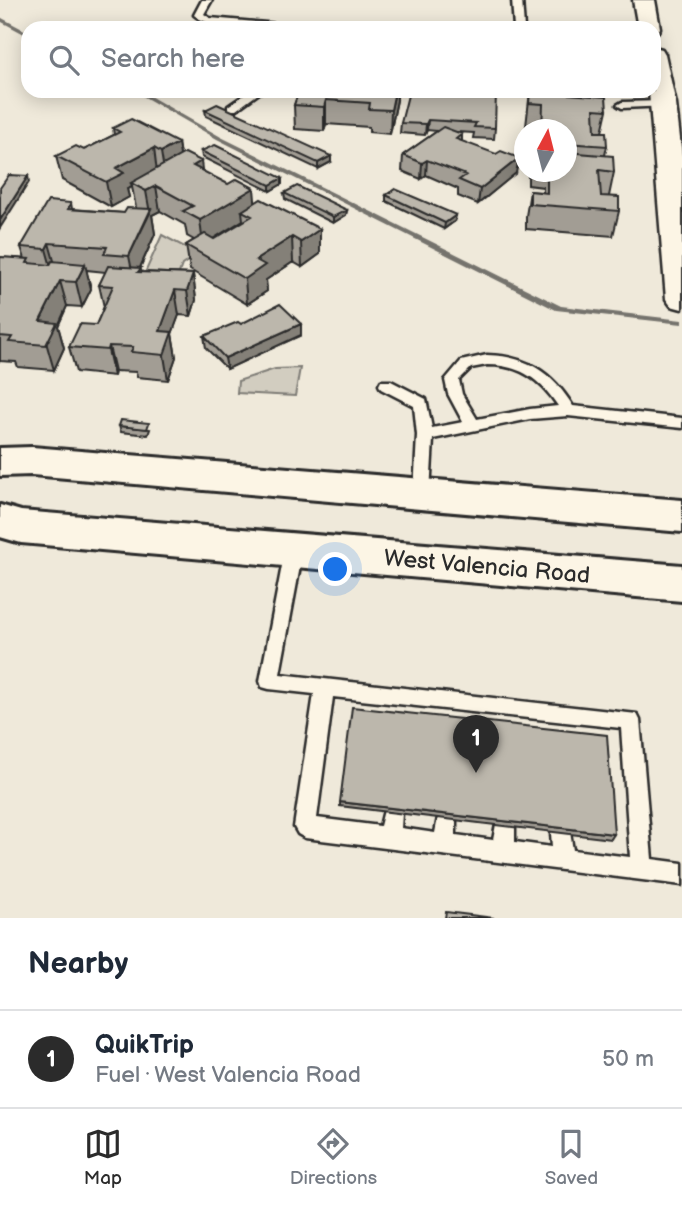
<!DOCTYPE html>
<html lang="en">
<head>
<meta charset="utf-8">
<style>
	body { margin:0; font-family:"Balsamiq Sans",sans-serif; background:#f6f6f7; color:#1f2937 }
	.compass { position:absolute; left:514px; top:119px; width:63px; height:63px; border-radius:50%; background:#fff; box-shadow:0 4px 18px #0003; rotate:7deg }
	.you { position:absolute; left:336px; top:570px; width:24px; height:24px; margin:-18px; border:5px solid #fff; border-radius:50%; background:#1a73e8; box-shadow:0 0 0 10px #1a73e833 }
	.badge { display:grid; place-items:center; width:46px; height:46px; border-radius:50%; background:#2b2b2b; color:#fff; font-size:23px; font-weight:700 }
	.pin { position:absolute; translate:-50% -58px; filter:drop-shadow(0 2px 4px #0008) }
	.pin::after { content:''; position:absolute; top:37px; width:24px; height:21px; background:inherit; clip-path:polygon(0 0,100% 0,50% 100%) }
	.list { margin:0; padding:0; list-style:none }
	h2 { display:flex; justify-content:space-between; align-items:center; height:91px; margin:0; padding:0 28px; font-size:30px }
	h2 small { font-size:23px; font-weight:400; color:#747a83 }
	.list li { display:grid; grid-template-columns:46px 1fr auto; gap:21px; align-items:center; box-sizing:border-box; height:98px; padding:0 28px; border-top:2px solid #e0e1e3 }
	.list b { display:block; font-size:26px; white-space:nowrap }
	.list p { margin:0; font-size:23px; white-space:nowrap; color:#747a83 }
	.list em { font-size:23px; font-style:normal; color:#747a83 }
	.icon { flex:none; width:38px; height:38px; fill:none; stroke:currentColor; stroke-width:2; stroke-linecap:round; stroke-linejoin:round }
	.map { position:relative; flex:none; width:682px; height:918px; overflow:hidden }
	.search { position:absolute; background:#fff; box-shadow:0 4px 18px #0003; left:21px; right:21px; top:21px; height:77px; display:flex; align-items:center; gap:18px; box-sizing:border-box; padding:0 24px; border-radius:21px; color:#747a83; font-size:26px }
	.sheet { height:189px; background:#fff }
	nav { display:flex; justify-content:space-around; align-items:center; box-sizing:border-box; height:98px; border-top:2px solid #e0e1e3; background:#fff; font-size:19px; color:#747a83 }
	nav a { display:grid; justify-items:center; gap:4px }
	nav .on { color:#2b2b2b }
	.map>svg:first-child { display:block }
</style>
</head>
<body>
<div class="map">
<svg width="682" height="918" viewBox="0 0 682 918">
	<rect width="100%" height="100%" fill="#efe9da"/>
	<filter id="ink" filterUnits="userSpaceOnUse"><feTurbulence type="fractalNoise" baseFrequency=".0143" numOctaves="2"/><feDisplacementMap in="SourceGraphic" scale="14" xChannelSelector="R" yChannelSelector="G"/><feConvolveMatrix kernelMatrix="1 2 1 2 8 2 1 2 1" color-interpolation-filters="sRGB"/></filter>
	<g filter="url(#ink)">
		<path fill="#d2cdc0" stroke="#7e7c76" stroke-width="2" d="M162,235L198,254L182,265L176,281L140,284Z
			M300,368L295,396L237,393L238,381L275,369Z"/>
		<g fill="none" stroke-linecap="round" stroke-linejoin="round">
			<path fill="#75736d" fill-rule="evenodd" d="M0,17L28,32V36L0,21Z
				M134,91H141L221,137L561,306L682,320V324L556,310L217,139Z"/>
			<defs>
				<path id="service" d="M202,0H212L204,14L210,18L290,25L295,28C269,28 213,32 194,15Z
					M512,0H522L524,28H514Z
					M250,91H262L236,110H228V106Z
					M664,101L669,104L668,106L622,108L617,105L622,102Z
					M487,355C527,356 552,372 573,406L682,418V428L568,416L530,419L433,439L430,493L428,497H416L414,493L417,435L414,406L381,389L379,385L381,381H391L426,399L432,428L463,422L448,394L445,380L461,361ZM487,365C520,365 540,379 558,406L530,409L477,419L462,394L459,380L471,368Z
					M294,543L300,545L303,550L280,674L637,714L640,720L652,859L682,863V885L305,838L298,834L294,827L314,694L269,689L262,687L260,681L285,550L288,545ZM333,697L621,728L630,857L573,850L569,826L562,822L555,826L551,833L552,847L515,842V826L511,819L504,816L497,819L493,840L456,835V819L453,812L446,809L439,812L435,833L401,828L402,813L399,806L392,803L385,806L380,826L317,818Z"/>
				<path id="tertiary" d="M633,0H655L660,28L657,33H654V28H638Z
					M654,47L662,49L665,54L676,104L682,156V309L671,306L666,299L649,91H654Z"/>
				<path id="primary" d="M32,447L682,500V532L32,475L0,476V448Z
					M0,505L21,511L682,565V601L21,543L0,537Z"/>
			</defs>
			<use href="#service" stroke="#2b2b2b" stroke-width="5"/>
			<use href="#tertiary" stroke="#2b2b2b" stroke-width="5"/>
			<use href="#primary" stroke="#2b2b2b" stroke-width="6"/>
			<use href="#service" fill="#fcf5e5" fill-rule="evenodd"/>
			<use href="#tertiary" fill="#fcf5e5" fill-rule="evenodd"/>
			<use href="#primary" fill="#fcf5e5" fill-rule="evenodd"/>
		</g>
		<path fill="#a29d94" stroke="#2b2b2b" stroke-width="2" fill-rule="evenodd" d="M299,91L397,100L390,134L369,132V127L326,124L324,131L295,129L294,105Z
			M530,91L607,110L602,132L607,146L605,155L614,172L609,196L619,211L613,236L526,229V216L530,191L543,192V187L528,185V172H566V130H539V127L526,126Z
			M428,94L495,128L494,139L473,138L474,133L457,132L462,134V141L516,173L478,204L458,196V189L426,175L421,179L402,171L403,155L437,131L427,130L425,135L400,133L401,123Z
			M205,110L331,162L318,169L206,116Z
			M113,128L178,143L180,156L202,171L255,203L320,229V254L302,267L293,262L266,280L267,291L247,304L190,270L186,245L194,240L187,236L185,225L160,211L152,215L155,234L140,268L142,272L193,274L196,300L191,316L179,315L172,334L176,357L168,380L137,377L136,372L115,371L114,376L76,372L69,347L96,325L104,307L99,285L106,272L86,270L91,289L82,307L67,306L58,326L64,348L54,370L18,367L16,362L0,361V257L25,259L21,247L71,203L72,209L124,213L136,208L132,187L127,189L129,197L111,207L62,180L56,156L84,150L114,135ZM243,220L214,239H213Z
			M201,151L282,178V184L270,191L202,157Z
			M284,193L347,210L346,215L333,223L285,199Z
			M386,195L455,221L444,229L386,201Z
			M241,324H301V335L227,369L206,348L204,336Z
			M119,426L150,429L148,435L121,432Z
			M340,802L614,834L611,839L340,806Z"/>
		<path fill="#848078" stroke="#2b2b2b" stroke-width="2" d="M395,91H397V100L390,134L391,110Z
			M326,100V124L324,131V107Z
			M428,120L427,130L425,135L426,124Z
			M178,143L182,167L165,177L161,152Z
			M154,148L157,173L131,183L132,187L127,189L129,197L111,207L106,182L116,168Z
			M331,156V162L318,169V163Z
			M519,158L516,173L478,204L480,189Z
			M427,160L426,175L421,179L422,163Z
			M201,161L204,186L193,166Z
			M28,176L29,182L0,228V220Z
			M282,178V184L270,191V185Z
			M156,186L160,211L152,215L155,234L134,281L129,256L150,213L146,191Z
			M254,188L256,212L242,211L243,220L203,245L200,220Z
			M347,210L346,215L333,223V217Z
			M456,215L455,221L444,229L445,223Z
			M320,229V254L302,267L301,242Z
			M292,237L293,262L266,280L267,291L247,304L245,279L256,260Z
			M49,243L56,268L53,274L46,249Z
			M85,264L91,289L82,307L76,282Z
			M193,274L196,300L191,316L187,291Z
			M60,281L67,306L58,326L64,348L54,370L40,321Z
			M175,290L179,315L172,334L176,357L168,380L160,331Z
			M301,324V335L227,369L225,358Z
			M109,346L115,371L114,376L108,350Z"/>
		<path fill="#bcb7ac" stroke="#2b2b2b" stroke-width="2" d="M299,91H395L391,110L369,109L370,103L326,100L324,107L294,105Z
			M409,91H428L427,94L475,97L476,91L496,92L495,128L474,127L476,123L428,120L426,124L401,123Z
			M530,91L606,97L607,110L594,109L595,132H606L607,146L566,143V130H542L543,104L529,103Z
			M217,104L331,156L318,163L205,110Z
			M131,119L178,143L161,152L154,148L116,168L124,173L106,182L56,156L76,146L84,150L120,132L113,128Z
			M443,127L462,134L456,139L496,154L501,151L519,158L480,189L459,180L466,175L427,160L422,163L403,155Z
			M215,145L282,178L270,185L201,151Z
			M566,152L613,156L614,172L599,170L601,196L619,197V211L530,204V191L547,193V172H566Z
			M185,153L201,161L193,166L228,184L237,179L254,188L200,220L183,211L193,206L156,186L146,191L131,183Z
			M9,175L28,176L0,220V188Z
			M297,186L347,210L333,217L284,193Z
			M395,189L456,215L445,223L386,195Z
			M261,199L320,229L301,242L292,237L256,260L265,265L245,279L186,245L205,234L214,239L252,216L242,211Z
			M48,201L71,203L68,209L124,213L127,208L151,209L129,256L104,254L107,247L49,243L46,249L21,247Z
			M0,257L29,259L27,263L50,265L52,261L85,264L76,282L60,281L40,321L57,323L46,345L9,342L12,337L0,336Z
			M108,266L141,268L138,272L193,274L187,291L175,290L160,331L172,332L164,355L131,352L133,347L109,346L108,350L69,347L80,324L96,325L113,286L99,285Z
			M280,304L301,324L225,358L204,336L238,322L241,324Z
			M121,420L149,423L147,429L119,426Z
			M352,707L607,735L614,834L340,802Z
			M446,912L494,918H445Z"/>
	</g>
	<g text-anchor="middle" stroke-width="5" stroke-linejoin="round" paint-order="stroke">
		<g font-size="23" fill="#2b2b2b" stroke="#fcf5e5">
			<text transform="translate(487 566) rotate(5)" y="8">West Valencia Road</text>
		</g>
	</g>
</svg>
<svg class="compass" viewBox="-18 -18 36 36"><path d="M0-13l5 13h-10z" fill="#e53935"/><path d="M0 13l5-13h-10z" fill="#747a83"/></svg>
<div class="you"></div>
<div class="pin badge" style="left:476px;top:773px">1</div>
<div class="search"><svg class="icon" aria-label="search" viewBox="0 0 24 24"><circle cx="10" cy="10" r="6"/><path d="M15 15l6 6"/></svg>Search here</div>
</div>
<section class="sheet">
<h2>Nearby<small></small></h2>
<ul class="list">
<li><span class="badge">1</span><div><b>QuikTrip</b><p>Fuel · West Valencia Road</p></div><em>50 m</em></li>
</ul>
</section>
<nav>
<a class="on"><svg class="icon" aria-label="map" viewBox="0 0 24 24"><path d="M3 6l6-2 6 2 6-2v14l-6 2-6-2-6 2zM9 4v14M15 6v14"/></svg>Map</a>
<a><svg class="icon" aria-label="directions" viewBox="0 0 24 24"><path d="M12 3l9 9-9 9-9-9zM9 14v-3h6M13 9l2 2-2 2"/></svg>Directions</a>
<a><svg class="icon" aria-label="saved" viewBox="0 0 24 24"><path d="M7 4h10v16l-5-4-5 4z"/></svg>Saved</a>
</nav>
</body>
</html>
